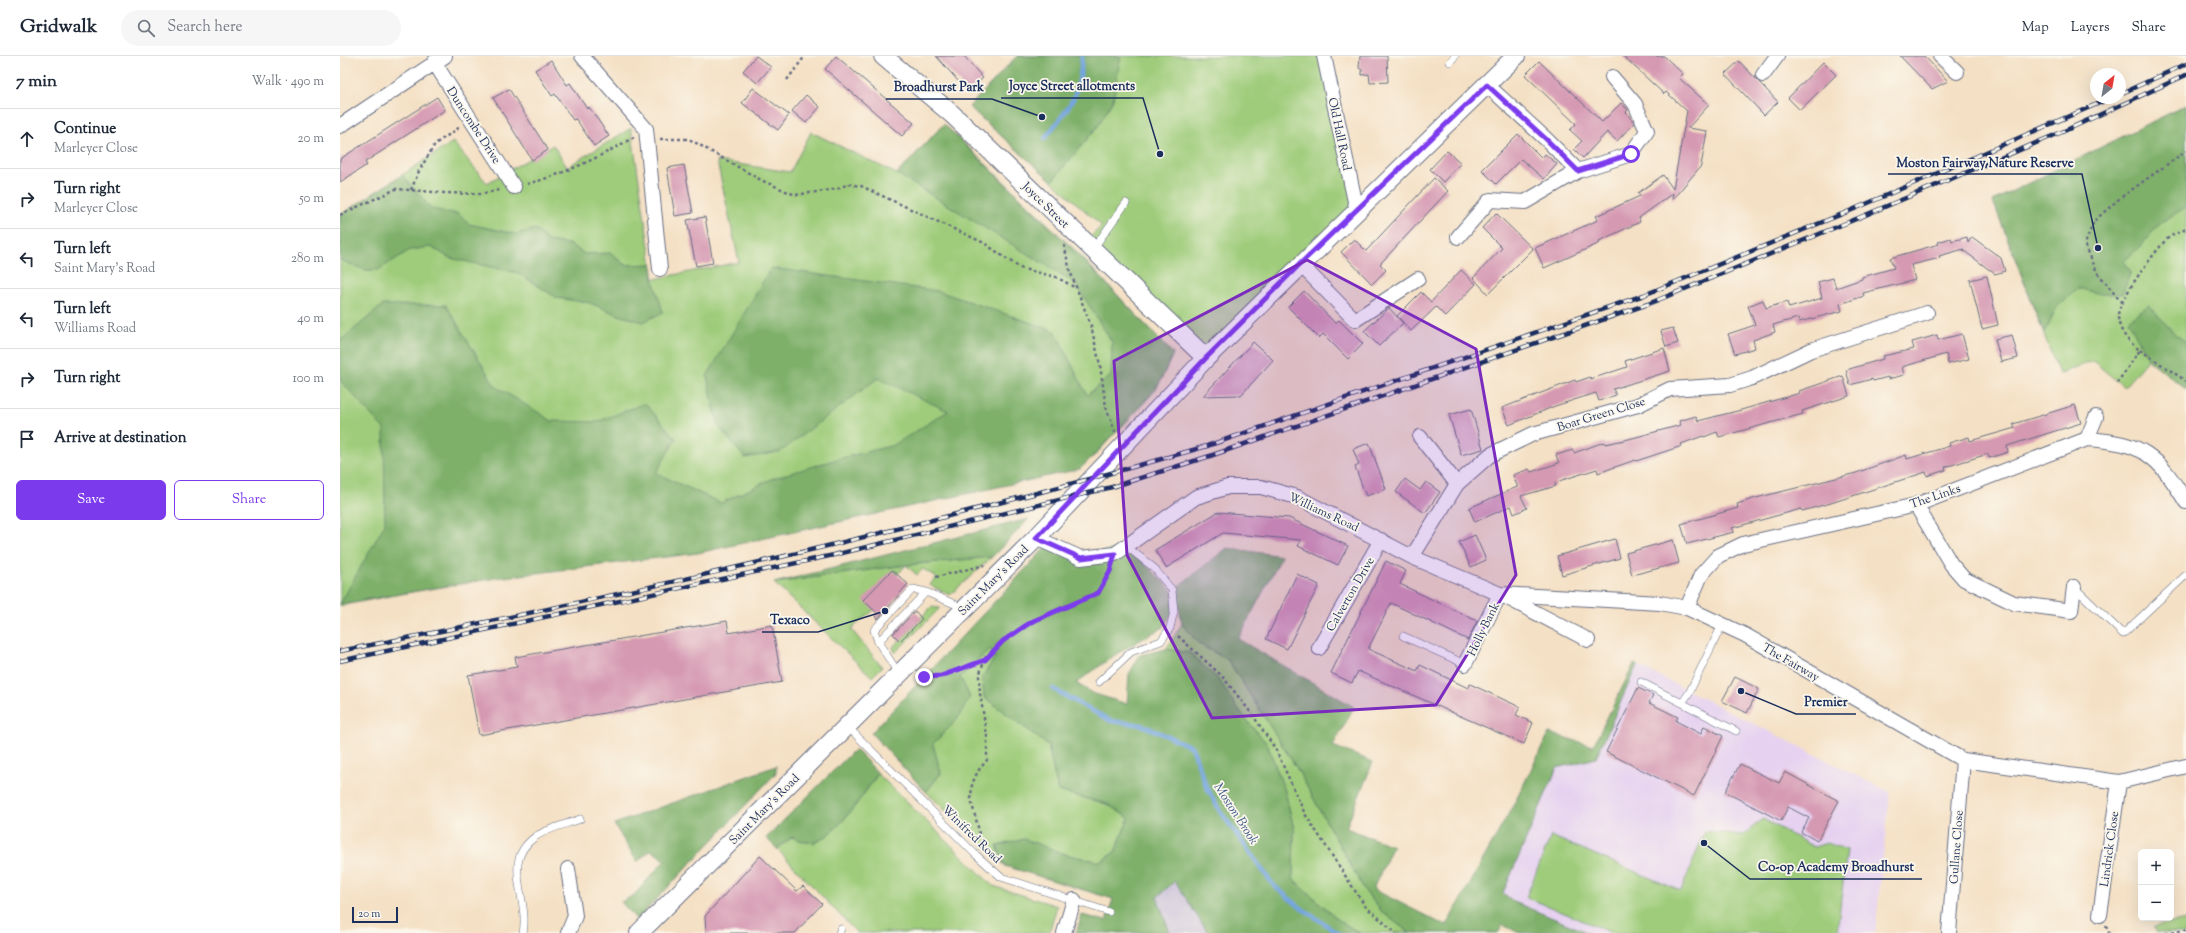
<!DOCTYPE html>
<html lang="en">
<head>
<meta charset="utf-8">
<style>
	body { margin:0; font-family:"Sorts Mill Goudy",serif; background:#f6f6f7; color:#1f2937 }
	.controls { position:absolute; right:12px; bottom:12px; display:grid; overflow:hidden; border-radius:6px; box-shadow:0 4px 16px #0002 }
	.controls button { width:36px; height:36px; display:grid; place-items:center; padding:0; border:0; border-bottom:1px solid #e0e1e3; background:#fff; color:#1f2937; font:20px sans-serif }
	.compass { position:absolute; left:1750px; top:12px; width:36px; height:36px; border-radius:50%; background:#fff; box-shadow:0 4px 16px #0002; rotate:31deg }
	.scale { position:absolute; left:12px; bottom:10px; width:46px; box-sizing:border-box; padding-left:4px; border:2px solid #1b2f5e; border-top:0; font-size:11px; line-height:14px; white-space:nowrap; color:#1b2f5e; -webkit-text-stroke:3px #fbf7ec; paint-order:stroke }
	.stop { position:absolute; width:12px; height:12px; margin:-9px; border:3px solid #7c3aed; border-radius:50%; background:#fff }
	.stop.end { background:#7c3aed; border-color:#fff; box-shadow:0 1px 4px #0008 }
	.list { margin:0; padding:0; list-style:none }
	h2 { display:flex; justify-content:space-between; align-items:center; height:52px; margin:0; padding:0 16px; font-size:17px }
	h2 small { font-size:13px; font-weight:400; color:#747a83 }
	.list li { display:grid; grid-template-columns:26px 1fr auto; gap:12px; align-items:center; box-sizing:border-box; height:60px; padding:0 16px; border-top:1px solid #e0e1e3 }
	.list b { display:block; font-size:15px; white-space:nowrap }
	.list p { margin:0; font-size:13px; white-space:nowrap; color:#747a83 }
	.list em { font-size:13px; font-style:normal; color:#747a83 }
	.actions { display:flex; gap:8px; padding:12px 16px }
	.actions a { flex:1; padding:9px 0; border:1px solid #7c3aed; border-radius:6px; text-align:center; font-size:14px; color:#7c3aed }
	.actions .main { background:#7c3aed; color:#fff }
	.icon { flex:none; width:22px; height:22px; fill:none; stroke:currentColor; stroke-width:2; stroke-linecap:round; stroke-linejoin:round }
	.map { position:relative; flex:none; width:1846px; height:877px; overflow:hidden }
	header { display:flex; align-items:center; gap:24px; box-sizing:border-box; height:56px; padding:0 20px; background:#fff; border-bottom:1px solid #e0e1e3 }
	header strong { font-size:19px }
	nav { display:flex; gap:22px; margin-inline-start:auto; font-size:14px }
	.search { width:280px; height:36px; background:#f6f6f7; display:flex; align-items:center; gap:10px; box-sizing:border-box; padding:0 14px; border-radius:22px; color:#747a83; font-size:15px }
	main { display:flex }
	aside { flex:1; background:#fff }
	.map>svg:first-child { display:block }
</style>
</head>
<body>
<header>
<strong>Gridwalk</strong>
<div class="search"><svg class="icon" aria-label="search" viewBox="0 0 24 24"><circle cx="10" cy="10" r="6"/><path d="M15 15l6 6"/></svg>Search here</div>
<nav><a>Map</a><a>Layers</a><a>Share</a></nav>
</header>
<main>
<aside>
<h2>7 min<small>Walk · 490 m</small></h2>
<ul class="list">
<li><svg class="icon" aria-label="ahead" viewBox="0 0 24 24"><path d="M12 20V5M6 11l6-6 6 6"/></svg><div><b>Continue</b><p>Marleyer Close</p></div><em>20 m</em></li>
<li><svg class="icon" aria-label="right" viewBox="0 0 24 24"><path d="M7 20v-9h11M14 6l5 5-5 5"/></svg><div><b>Turn right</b><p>Marleyer Close</p></div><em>50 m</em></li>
<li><svg class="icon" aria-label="left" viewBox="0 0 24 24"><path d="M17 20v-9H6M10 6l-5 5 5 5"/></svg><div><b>Turn left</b><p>Saint Mary's Road</p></div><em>280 m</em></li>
<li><svg class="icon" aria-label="left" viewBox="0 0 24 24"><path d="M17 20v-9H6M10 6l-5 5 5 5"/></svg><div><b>Turn left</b><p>Williams Road</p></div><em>40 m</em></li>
<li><svg class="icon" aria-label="right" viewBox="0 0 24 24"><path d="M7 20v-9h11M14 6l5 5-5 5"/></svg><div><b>Turn right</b></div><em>100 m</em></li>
<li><svg class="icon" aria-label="arrive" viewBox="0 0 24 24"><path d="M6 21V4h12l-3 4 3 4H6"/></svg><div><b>Arrive at destination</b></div></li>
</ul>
<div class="actions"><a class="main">Save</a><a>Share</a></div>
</aside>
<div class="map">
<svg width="1846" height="877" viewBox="0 0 1846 877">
	<rect width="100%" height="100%" fill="#fbf7ec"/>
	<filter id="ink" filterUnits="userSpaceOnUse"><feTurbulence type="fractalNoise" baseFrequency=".025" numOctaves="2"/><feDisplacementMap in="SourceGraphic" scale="8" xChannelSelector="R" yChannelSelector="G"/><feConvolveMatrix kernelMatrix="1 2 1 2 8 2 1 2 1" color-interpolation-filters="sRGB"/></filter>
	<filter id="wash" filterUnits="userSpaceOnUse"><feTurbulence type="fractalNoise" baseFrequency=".012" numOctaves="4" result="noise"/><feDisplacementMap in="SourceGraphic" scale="16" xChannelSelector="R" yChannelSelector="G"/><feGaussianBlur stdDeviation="0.9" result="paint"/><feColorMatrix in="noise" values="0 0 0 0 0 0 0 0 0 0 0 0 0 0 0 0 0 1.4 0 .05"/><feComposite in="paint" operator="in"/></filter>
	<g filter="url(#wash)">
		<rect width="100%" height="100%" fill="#f4e0c4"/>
		<path fill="#e6d2f0" d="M1297,609L1550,736L1535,877H1249L1174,846L1163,837L1217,712L1256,702Z"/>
		<path fill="#c8bfd8" d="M835,825L868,877H830L817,841Z"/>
		<path fill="#9fcc7a" stroke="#5d7e6c" d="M677,0H984L1017,155L866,302L745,186L762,170L629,51Z
			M1846,49V333L1808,303L1784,331L1753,305L1719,318L1653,145Z
			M604,68L738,197L833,298L816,334L753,401L0,550V159L113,86L147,127L213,89L227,111L291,72L314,223L399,206L377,105L450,116L471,76L557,118Z
			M652,501L610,539L590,529L596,521L583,513L577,519L566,509L557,519L534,554L511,573L542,611L532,621L434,527L566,509Z
			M591,551L600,552L555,597L553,591Z
			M842,568L859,588L888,604L956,711L1025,835L1042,856L1070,877H1020L1001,866L953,823L954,773L945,735L927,688L899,655L879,624L850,597L826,593Z
			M650,593L655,601L642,622L644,641L708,689L718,735L767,748L789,762L775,796L760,806L728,799L658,790L665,810L586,736L601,717L592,688L616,665L620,621Z
			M538,718L653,830L717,850L709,877H517L437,793L452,781C460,784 469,789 478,785C499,776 525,736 538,718Z
			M1423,763L1474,791L1487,787L1507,794L1497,877H1272L1186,841L1211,780L1341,835L1365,775L1403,779Z
			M1846,864V877H1816L1813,871Z"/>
		<path fill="#7fb06a" stroke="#4d7064" d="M677,0H781L773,44L758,70L712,125L629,51Z
			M1846,49V151L1820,167L1801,190L1784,205L1791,216L1782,238H1761L1738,232L1717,251L1704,277L1653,145Z
			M604,68L757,218L833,298L820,326L795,357L740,413L358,497L156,522L0,548L45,468L44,373L0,324V285L43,249H106L155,330L212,365L257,366L305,347L336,383L316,417L381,447L431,423L494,404L554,389L608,355L538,322L440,396L405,402L378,370L367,320L431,212L598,235L715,275L747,339L771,320L772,286L735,227L557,118Z
			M62,119L92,153L118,158L129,168L176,178L196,173L208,185L229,188L245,198L271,197L285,209L312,208L313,223L323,256L303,266L281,260L250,247L217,242L178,217L110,202L91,191L70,194L38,214H25L0,204V159Z
			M1809,249L1834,277L1846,286V333L1808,303L1788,264Z
			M689,463L652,501L566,509L434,527Z
			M709,488L741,502L786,490L832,534L834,555L823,571L778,597L736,627L752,637L787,648L789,618L800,599L826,593L850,597L879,624L899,655L927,688L945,735L954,773L953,823L1001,866L1020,877H868L835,825L817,841L830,877H736L742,859L766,865L773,843L665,810L657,790L684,783L728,799L760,806L775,796L789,762L767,748L718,735L708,689L644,641L642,622L655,601L650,593L620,621L630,641L616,665L593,688L601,717L586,736L531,677Z
			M887,492L942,500L898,583L1014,651L993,690L1033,706L1006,772L1053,790L1033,833L1106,870L1174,748L1209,677L1253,690L1294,608L1297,609L1256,702L1217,712L1163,837L1174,846L1249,877H1179L1163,869L1158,877H1070L1042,856L1025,835L956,711L888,604L859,588L842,568L836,532Z
			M515,693L538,717C525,736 499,776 478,785C469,789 460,784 452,781L437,793L426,782Z
			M436,710V717L297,864L281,846L294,839L325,804L311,794L297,806L274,768Z"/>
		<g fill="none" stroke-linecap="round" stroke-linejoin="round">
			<path stroke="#74a5df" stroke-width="4.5" d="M705,82C730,50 740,42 742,0
				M713,633L771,665L802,669L852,691L866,730L880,755L934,830L960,851L998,877"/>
		</g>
		<g id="blocks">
			<path fill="#d599b2" d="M416,0L431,11L417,27L403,15Z
				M496,0L574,67L562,80L485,13Z
				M596,0H624L643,22L628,36Z
				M1020,0H1047L1048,26L1030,27L1029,18L1022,19V14L1019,12Z
				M1283,0H1324L1343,18L1339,22L1369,49L1348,72L1367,75L1361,110L1332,144L1333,137L1299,162L1300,166L1259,185L1260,187L1204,212L1195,192L1258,164L1256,160L1300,140L1298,137L1323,119L1333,133L1347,55L1326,36L1324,38Z
				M1560,0H1584L1608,25L1592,33Z
				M211,4L227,29L230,27L247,53L249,51L269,80L254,90L236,63L233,64L215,38L212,40L195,14Z
				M1199,5L1262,66L1281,47L1288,54L1286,56L1294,67L1277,85L1267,76L1243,102L1234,93L1242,85L1230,74L1236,68L1185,19Z
				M1399,5L1438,46L1424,59L1385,18Z
				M1483,6L1496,19L1460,54L1448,42Z
				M413,32L449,59L438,74L402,47Z
				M169,33L208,94L192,104L153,42Z
				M466,39L480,51L466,67L452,55Z
				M97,41L105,54L25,106L27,109L0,126V103Z
				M1178,78L1202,102L1205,98L1217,108L1204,123L1181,103L1156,128L1142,114Z
				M1107,95L1121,107L1103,126L1090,113Z
				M344,109L353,157L335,160L327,112Z
				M1094,122L1108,135L1040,208L1046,214L1032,228L1001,196L1014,183L1026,195Z
				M1156,157L1193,193L1148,238L1133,222L1162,192L1142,172Z
				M365,161L373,207L356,210L347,164Z
				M1627,181L1628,187L1632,181L1661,202L1665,215L1655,218L1623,194L1624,193L1599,200L1600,202L1571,209L1575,224L1523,237L1524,240L1500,248L1502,255L1459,266L1458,262L1433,269L1435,276L1413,284L1415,292L1395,298L1388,278L1415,269L1408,250L1423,244L1426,252L1447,246L1449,252L1482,242L1478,226L1493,222L1496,232L1522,223V221L1554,212L1550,202L1599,188L1598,186L1611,182L1612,185Z
				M1121,214L1136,228L1105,260L1096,251L1071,275L1057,260L1081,236L1091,246Z
				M1647,220L1658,269L1642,273L1630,224Z
				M964,235L995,267L999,264L1023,288L1008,303L983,278L979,282L948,251Z
				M1049,252L1063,267L1039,290L1024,275Z
				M1333,272L1338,287L1326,291L1321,275Z
				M1622,278L1629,303L1608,308L1606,298L1562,311L1564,319L1548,323V321L1533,325L1532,323L1510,329L1506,314L1543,303V300L1574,293L1572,286L1597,279L1598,284Z
				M1672,279L1678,302L1661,306L1655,283Z
				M913,286L933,304L901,339L863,340Z
				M1324,292L1330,315L1273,333L1276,339L1259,345L1256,337L1215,350L1169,369L1162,352L1235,324L1236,326L1250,321L1251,323L1287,311L1285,305Z
				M1503,320L1509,340L1462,355L1463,358L1379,381L1377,376L1364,381L1363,380L1341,388L1342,390L1296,405L1295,404L1258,417L1257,413L1222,424L1215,427L1216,430L1181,440L1187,452L1174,458L1171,450L1135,466L1129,452L1177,431L1178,432L1173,419L1189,413L1191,416L1219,407L1216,399L1233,394L1234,397L1264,386L1265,388L1285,384L1341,369L1339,365L1356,360L1358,365L1401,354L1460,337L1459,335Z
				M1735,349L1741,367L1667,390L1668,396L1649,402L1648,398L1605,411L1606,414L1587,420L1586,416L1491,447L1462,455L1461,453L1392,472L1394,476L1347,488L1341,468L1398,452L1397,448L1416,442L1516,417L1566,399L1567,403L1610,390L1609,387L1629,381L1630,385L1675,372L1673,368Z
				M1131,353L1143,393L1121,399L1109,359Z
				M1029,387L1046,433L1026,440L1015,411L1019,409L1013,393Z
				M1065,423L1080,434L1086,426L1100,436L1085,457L1056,436Z
				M878,456L949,462L1008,490L998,509L958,490L961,484L883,477L826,512L815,494Z
				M1135,479L1146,504L1131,511L1119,486Z
				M1275,483L1280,502L1222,519L1217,500Z
				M1333,484L1339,507L1292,519L1286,497Z
				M1046,505L1066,515L1060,528L1137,565L1128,584L1051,547L1028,593L1077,615L1080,609L1128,632L1130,628L1180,651L1176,659L1193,667L1184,688L1018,615L1012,627L991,617Z
				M552,514L568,528L538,563L535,560L538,558L523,544Z
				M957,518L979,529L947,593L926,583Z
				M575,555L582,563L560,585L553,578Z
				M387,565L389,577L432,569L442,626L139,679L128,619L177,611L175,601Z
				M1395,621L1419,633L1407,657L1382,645Z
				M1298,632L1313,639L1309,647L1338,661L1336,665L1361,678L1364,670L1383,680L1354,740L1266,696Z
				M1400,708L1439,727L1445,716L1499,745L1477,785L1461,776L1469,762L1448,751L1441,765L1385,736Z
				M420,800L457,835L463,830L482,848L455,877H366L365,860Z"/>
		</g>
	</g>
	<g filter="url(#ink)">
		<use href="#blocks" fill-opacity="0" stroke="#676d82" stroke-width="1"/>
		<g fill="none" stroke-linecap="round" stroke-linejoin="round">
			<defs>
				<path id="service" d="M1110,6L1115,0
					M753,193L786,147
					M1734,531L1783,578L1846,519
					M1063,580L1125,608
					M538,586L534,574L573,533L586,536
					M559,618L538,586L586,536L624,552
					M759,626L791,596L821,585L830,572L834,555L832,534L814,512L786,490
					M1301,626L1342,647L1349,637L1382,569
					M1342,647L1396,675
					M507,670L635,798L661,821L769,856
					M183,877C190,841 160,806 195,781C205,773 228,768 240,763
					M499,877L501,873"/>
				<path id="minor" d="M242,0L306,73L320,213
					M984,0L1017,155
					M1600,0L1617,16
					M94,6L174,131
					M1423,19L1437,0
					M1147,29L1207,84L1238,115
					M0,70L105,0
					M1118,181L1150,144L1185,146L1238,115L1291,98L1307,75L1295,48L1272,21
					M960,208L1015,264L1078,223
					M1080,381L1117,428
					M1747,383L1756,361
					M1576,449L1611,508L1624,523L1674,547L1731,555L1734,531
					M696,482L741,502L775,498L856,441L888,431H921L957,441L1072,501L1160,538L1248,584
					M1072,501L1117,428L1150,399L1193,378L1298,349L1330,333L1390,329L1412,322L1471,294L1587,257
					M1160,538L1320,547L1347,552L1405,579L1623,704L1779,726L1846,710
					M1347,552L1361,519L1378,500L1403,488L1576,449L1747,383C1803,387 1817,398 1846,446
					M979,592L1041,484
					M1125,608L1160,538
					M228,813L235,860L228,877
					M1760,859L1779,726
					M724,877L734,844
					M1609,877L1623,704"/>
				<path id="tertiary" d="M543,0L613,59L866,302
					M299,877L696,482L866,302L1176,0"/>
			</defs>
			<use href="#service" stroke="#676d82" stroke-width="8"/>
			<use href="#minor" stroke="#676d82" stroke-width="16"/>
			<use href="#tertiary" stroke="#676d82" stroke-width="20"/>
			<path stroke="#676d82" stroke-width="2.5" stroke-dasharray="3 3" stroke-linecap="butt" d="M447,24L465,0
				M320,83H349L421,124L455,139L497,133L508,128L521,130L644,187L680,212L716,221L736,232
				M187,128C225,118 260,101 294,81
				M71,134L79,115L95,88L120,71
				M0,159L56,133L104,137L140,138L159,134
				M724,189L730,215L751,270L760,309L766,351L775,376
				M1782,247L1757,216L1745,188L1754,165L1780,142L1846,95
				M1800,294L1846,325
				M1777,327L1800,294C1788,286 1778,274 1778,259C1779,243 1815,195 1827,183C1831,179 1840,176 1846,173
				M596,521L645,509
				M838,580L882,620L912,658L936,694L965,758L1025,850L1056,877
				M584,621L601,620L645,604L663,585L691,566L758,537L771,512
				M637,784L639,775L631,744L632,728L638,715L647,704V680L640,638L639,620L644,605
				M1766,870L1769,877
				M1826,877L1846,874"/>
			<use href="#service" stroke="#fff" stroke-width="7"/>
			<use href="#minor" stroke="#fff" stroke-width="14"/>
			<use href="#tertiary" stroke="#fff" stroke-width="18"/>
			<defs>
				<path id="rail" d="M1780,38L1846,8
					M0,595C291,539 582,472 867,390L1304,239L1512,154L1771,42
					M0,605L494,499L772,431L870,400L1308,248L1516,163L1722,76L1846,19"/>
			</defs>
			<use href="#rail" stroke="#1b2f5e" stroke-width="4.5"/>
			<use href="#rail" stroke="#fbf7ec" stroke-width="3" stroke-dasharray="9" stroke-linecap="butt"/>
		</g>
	</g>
	<g fill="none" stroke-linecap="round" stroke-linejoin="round" filter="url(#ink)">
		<path stroke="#7c3aed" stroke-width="5" d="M584,621L601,620L645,604L663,585L691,566L758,537L770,515L775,498L741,502L696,482L866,302L960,208L1147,29L1207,84L1238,115L1291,98"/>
	</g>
	<path fill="#7b2cbf" fill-opacity="0.2" stroke="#7b2cbf" stroke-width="3" stroke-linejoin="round" d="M967,204L1136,293L1176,519L1096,649L872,662L787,499L774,305Z"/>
	<g text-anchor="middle" stroke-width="3.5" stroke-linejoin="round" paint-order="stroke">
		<g font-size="12" fill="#1b2f5e" stroke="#fbf7ec">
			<text transform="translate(134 69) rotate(57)" y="4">Duncombe Drive</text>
			<text transform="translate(1000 78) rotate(78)" y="4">Old Hall Road</text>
			<text transform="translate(706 149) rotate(44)" y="4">Joyce Street</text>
			<text transform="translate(1261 358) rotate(-17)" y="4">Boar Green Close</text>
			<text transform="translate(1595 440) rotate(-19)" y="4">The Links</text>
			<text transform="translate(984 456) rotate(25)" y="4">Williams Road</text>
			<text transform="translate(653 524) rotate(-45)" y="4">Saint Mary's Road</text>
			<text transform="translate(1010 538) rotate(-60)" y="4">Calverton Drive</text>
			<text transform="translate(1143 573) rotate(-64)" y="4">Holly Bank</text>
			<text transform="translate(1451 606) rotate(30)" y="4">The Fairway</text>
			<text transform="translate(424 753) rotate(-45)" y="4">Saint Mary's Road</text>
			<text transform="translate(632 778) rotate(44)" y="4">Winifred Road</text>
			<text transform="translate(1616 791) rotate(-86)" y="4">Gullane Close</text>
			<text transform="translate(1769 793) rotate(-82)" y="4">Lindrick Close</text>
		</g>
		<g font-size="13" font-style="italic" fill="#3a588b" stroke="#fbf7ec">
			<text transform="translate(897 757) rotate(57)" y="5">Moston Brook</text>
		</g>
	</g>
	<path fill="none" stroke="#1b2f5e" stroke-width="1.5" d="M820 98L803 42H661M702 61L652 43H546M1758 192L1742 118H1548M545 555L478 576H422M1401 635L1456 658H1516M1364 787L1410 823H1582"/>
	<g fill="#1b2f5e" stroke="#fbf7ec" stroke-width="1.5">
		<circle cx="820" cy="98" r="4"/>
		<circle cx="702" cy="61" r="4"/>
		<circle cx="1758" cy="192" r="4"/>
		<circle cx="545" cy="555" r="4"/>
		<circle cx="1401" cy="635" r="4"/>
		<circle cx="1364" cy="787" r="4"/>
	</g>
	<g font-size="13" text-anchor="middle" font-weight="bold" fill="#1b2f5e" stroke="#fbf7ec" stroke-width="3.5" stroke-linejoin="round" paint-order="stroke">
		<text x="732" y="34">Joyce Street allotments</text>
		<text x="599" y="35">Broadhurst Park</text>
		<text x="1645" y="111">Moston Fairway Nature Reserve</text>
		<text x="450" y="568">Texaco</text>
		<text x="1486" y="650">Premier</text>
		<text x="1496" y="815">Co-op Academy Broadhurst</text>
	</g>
</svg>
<div class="controls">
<button>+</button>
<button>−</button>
</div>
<svg class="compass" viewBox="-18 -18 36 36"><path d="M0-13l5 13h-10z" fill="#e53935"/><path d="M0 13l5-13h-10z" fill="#747a83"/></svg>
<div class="scale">20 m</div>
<div class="stop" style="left:1291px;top:98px"></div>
<div class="stop end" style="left:584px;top:621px"></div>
</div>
</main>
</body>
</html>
